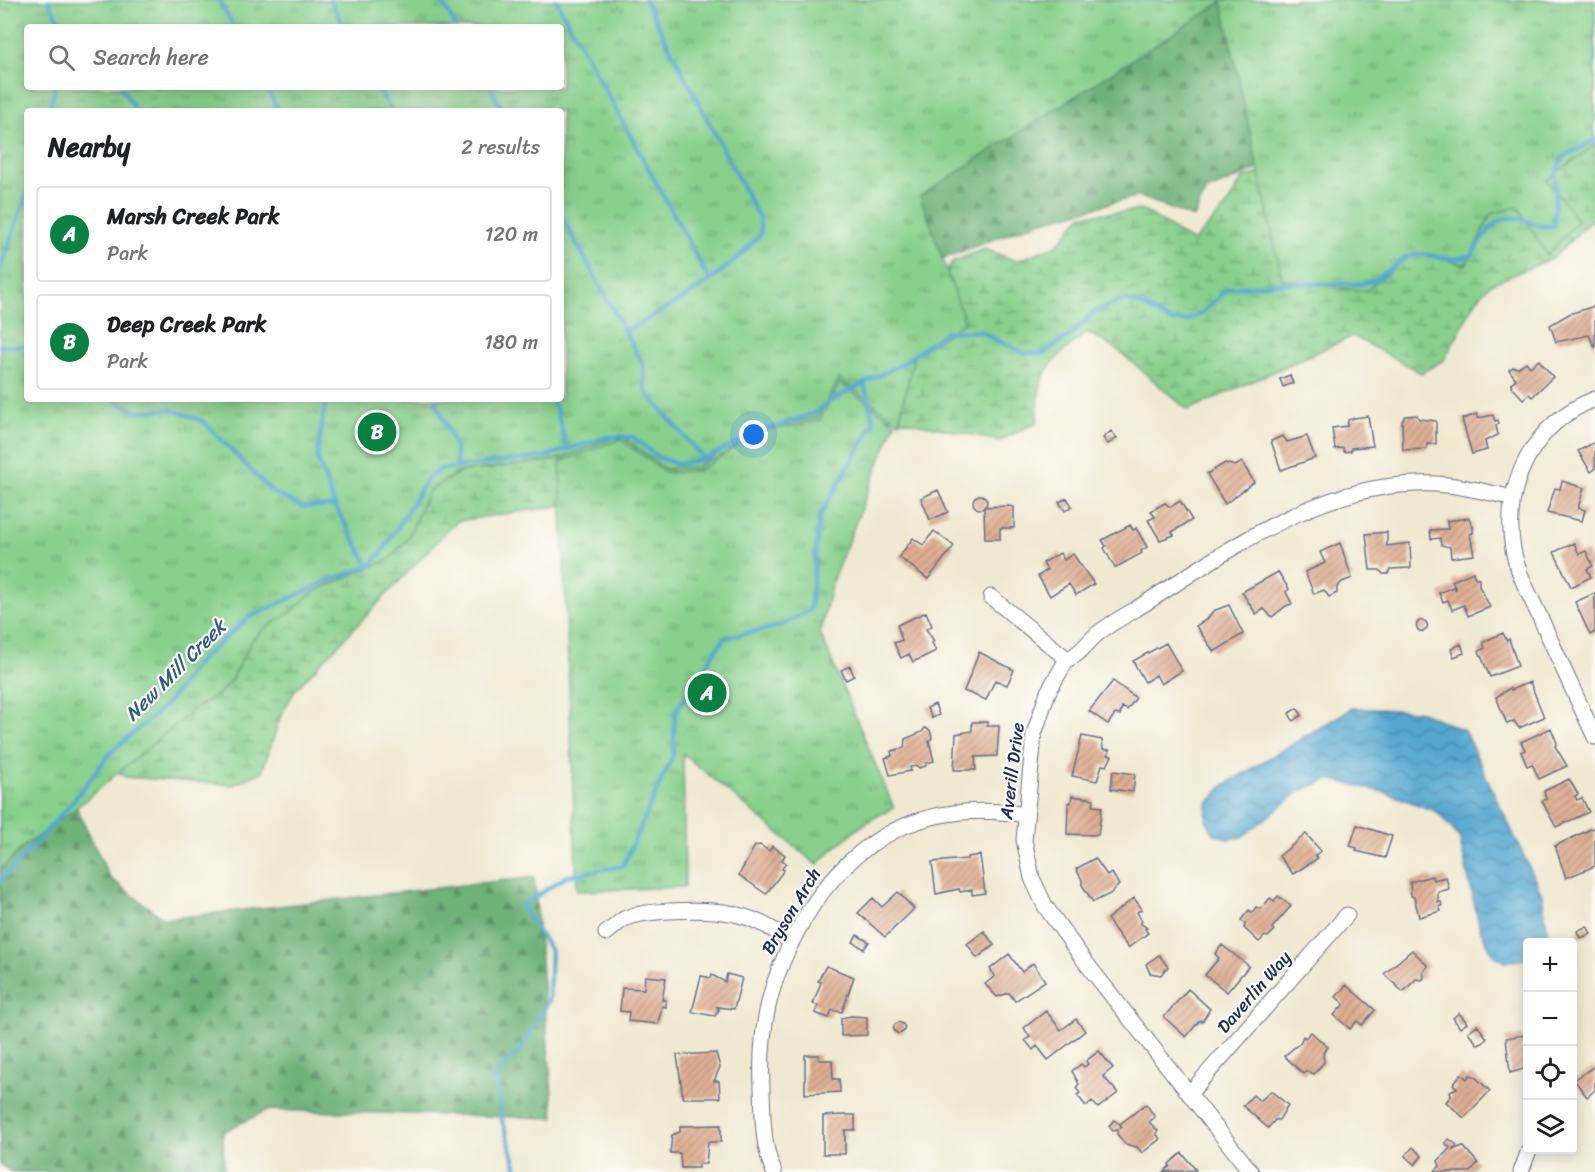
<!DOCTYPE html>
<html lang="en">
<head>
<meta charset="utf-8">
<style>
	body { margin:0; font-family:Sriracha,sans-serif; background:#f2f2f2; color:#202124 }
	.controls { position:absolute; right:18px; bottom:18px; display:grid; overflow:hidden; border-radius:6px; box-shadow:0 3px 15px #0003 }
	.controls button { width:54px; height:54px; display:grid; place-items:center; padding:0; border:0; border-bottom:2px solid #e0e0e0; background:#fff; color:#202124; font:30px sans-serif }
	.you { position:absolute; left:754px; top:435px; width:21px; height:21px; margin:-15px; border:4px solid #fff; border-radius:50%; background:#1a73e8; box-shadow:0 0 0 9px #1a73e833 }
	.badge { display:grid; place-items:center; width:39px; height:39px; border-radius:50%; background:#0b8043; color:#fff; font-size:20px; font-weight:700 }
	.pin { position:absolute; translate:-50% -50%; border:3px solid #fff; box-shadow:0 2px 6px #0006 }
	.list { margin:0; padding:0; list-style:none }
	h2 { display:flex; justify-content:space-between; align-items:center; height:78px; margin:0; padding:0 24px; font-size:26px }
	h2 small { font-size:20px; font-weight:400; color:#757577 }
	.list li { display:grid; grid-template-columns:39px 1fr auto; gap:18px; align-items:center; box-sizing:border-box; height:96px; margin:0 12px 12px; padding:0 12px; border:2px solid #e0e0e0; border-radius:6px }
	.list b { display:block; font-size:22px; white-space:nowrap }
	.list p { margin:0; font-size:20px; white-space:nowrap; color:#757577 }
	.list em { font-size:20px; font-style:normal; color:#757577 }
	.icon { flex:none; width:33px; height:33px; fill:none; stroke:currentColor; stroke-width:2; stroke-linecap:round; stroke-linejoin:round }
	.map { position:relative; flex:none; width:1595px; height:1172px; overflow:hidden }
	.search { position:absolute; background:#fff; box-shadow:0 3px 15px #0003; left:24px; top:24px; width:540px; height:66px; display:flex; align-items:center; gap:15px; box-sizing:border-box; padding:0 21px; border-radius:6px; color:#757577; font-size:22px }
	.panel { position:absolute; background:#fff; box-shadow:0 3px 15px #0003; left:24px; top:108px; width:540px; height:294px; border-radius:6px }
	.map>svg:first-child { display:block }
</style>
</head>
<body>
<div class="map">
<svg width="1595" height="1172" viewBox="0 0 1595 1172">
	<defs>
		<pattern id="forest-firs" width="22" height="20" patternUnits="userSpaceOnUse" patternTransform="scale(1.5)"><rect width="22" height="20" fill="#6eb278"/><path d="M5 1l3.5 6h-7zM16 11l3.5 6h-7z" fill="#5a9166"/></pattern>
		<pattern id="wetland-marsh" width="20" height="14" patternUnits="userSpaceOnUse" patternTransform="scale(1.5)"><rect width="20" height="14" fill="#88d08c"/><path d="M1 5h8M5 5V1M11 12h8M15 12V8" fill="none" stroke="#6ea976"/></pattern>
		<pattern id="park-tufts" width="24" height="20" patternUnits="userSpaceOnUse" patternTransform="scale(1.5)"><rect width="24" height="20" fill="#88d08c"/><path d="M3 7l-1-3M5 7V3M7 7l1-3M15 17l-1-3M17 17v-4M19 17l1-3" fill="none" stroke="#6ea976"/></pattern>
		<pattern id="water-waves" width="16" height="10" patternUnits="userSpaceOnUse" patternTransform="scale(1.5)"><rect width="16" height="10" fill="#55a7d0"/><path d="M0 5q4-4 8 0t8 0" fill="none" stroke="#4688ac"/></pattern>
		<pattern id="building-hatch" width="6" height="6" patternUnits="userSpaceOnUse" patternTransform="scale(1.5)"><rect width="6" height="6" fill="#dfaf93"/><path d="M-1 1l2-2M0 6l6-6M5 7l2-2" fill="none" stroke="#b48f7b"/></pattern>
	</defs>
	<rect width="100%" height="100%" fill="#fdfcf7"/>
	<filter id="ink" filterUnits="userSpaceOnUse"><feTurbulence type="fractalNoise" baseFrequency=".0167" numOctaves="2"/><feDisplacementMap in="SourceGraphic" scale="12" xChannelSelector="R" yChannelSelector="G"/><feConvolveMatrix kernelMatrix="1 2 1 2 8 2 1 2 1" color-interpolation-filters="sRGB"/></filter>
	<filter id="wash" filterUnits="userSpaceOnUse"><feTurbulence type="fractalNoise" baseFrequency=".008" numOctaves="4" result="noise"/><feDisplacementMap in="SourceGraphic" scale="24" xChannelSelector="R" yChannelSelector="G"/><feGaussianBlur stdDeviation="1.35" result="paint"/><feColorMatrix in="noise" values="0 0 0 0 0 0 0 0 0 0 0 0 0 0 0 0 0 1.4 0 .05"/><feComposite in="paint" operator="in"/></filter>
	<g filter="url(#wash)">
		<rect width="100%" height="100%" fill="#f0e9d1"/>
		<path fill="url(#forest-firs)" stroke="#44706b" stroke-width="1.5" d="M665,0H1595V41L1280,159L1205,192L1194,218L1138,196L1039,222L929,264Z
			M0,387L50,752L110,878L164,919L534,877L554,1118L267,1110L223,1132L224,1172H11L0,1164Z"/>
		<path fill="url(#wetland-marsh)" stroke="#528075" stroke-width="1.5" d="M1595,51V216L1553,258L1489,285L1476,301L1444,360L1421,373L1353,336L1188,410L1118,350L1087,332C1048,364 1038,369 1037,422L1000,441L892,418L726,459L662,491L457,521L296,689L281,715L262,772L233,785L125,777L74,738L464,439L929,298L953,261L985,249L1016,261L1057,245L1082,215L1144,210L1193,242L1226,207L1243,178L1282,167Z"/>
		<path fill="url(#park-tufts)" stroke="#528075" stroke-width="1.5" fill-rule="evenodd" d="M0,0H1595V145L1547,180L1578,221L1547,255L1518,207L1491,214L1466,265L1415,252L1365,291L1282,279L1222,2L920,196L965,322L914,356L899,422L839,379L817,418L758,429L697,467L665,469L620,435L556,460L460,472L429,490L408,538L390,559L313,592L290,613L265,628L252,640L231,680L220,693L194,709L76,808L24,846L0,870ZM27,27H561V87H27ZM27,111H561V399H27Z
			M840,383L895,423L832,582L820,633L894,808C863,821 840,842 817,865L683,754L685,887L577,891L560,462L620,439L665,472L698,471L759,432L819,421Z"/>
		<path fill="url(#water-waves)" stroke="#386b97" stroke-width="1.5" d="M1352,708L1419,711L1464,730L1542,894L1549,941L1528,942L1527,959L1504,962L1493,955L1480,929L1459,837L1437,812L1390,794L1330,779L1300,791L1242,837L1228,839L1214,834L1206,820L1207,804L1224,785Z"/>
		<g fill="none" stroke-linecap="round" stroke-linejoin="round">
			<path stroke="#55a7d0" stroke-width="4.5" d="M48,0L62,27
				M219,0L234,27
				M330,0L345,27
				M441,0L456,27
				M556,0L710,281
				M121,87L136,111
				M266,87L279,111
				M378,87L391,111
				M490,87L503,111
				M49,111L55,87
				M561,215L643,364L646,392L704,459
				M0,270L27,193
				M626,331C676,304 724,277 761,233L759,218L645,0
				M0,346H27
				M112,399L137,412L170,409L203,421L272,492L302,507L335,506L369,566
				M321,399L325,404L317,457L335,506
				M435,399L455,446L457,467
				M551,399L556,408L567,450
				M0,881L70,805L112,751L165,706L197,663L248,618L325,582L369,566L381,554L427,479L441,469L543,457L607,437H633L659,458L678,464L704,459L764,430L815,413L828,402L905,362L945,332L978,331L1024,353L1041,354L1070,336L1094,312L1124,300L1140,304L1170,321H1186L1202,313L1227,289L1276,283L1360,284L1376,280L1405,257L1421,254L1453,259L1471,256C1482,239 1496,211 1522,219C1537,224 1536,227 1554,226L1556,172L1563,157L1595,140
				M518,1172L501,1117L496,1074L522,1048L549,1000L551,951L521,906L567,876L623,866L673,755L675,712L724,638L780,626L810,610L819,517L874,423L864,383"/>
		</g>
		<g id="blocks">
			<path fill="url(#building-hatch)" d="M1595,306V348L1589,335L1556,342L1550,325L1569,314Z
				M1539,360L1553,377L1532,397L1529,394L1523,399L1512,387L1511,383L1516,379L1509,370L1513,367L1518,368L1526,362L1530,367Z
				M1290,375L1293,383L1283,387L1280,379Z
				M1477,414L1478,418L1493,415L1495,421L1498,420L1499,424L1496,425L1498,435L1485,441L1487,450L1472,454L1462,419Z
				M1417,415L1419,419L1436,421V444H1427V449L1403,450L1402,421L1405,416Z
				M1368,416L1373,446L1351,448V451L1344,452L1343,448L1335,449L1332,428L1347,426L1348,420L1354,418Z
				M1111,431L1117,438L1108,444L1103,438Z
				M1283,436L1287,442L1307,436L1315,458L1281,470L1271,441Z
				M1595,442V469L1591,472L1578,451Z
				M1242,462L1254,482L1225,504L1207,474L1225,463L1235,466Z
				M1562,481L1584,488L1578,508L1585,510L1582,521L1547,513L1555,488L1560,489Z
				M938,490L948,512L930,520L921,498Z
				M973 502a7 7 0 1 1 14 0a7 7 0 1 1-14 0Z
				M1067,498L1072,506L1065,511L1059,502Z
				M1180,501L1192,520L1172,532L1174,535L1160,540L1148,520L1155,517L1151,511L1165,503L1170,507Z
				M1008,506L1014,507V528H1000V539H985L984,507Z
				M1469,518L1473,527V533L1470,534L1474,555L1451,558L1450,547L1441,545L1440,538L1431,539L1430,530L1448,529L1447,521Z
				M1130,525L1133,530L1136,528L1147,547L1141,551L1142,553L1115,568L1104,548L1106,546L1102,540Z
				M934,531L954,546L928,579L899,557L913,538L923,545Z
				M1387,532V546L1410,543L1411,568L1390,569L1388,574H1383L1380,570H1370L1366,534Z
				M1340,543L1352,578L1342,582L1337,587V593L1329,597L1324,590L1314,594L1305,572L1325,563L1320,552Z
				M1574,543L1579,554L1586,551L1593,566L1587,569L1591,577L1571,587L1554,552Z
				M1060,553L1064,560L1073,554L1094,584L1076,595L1069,584L1050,596L1038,576L1047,570L1043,563Z
				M1278,572L1289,589L1286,592L1292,604L1286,606L1272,617L1264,609L1256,614L1242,592Z
				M1473,572L1475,578L1479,579V586L1490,607L1468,616L1464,605L1452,610L1448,600L1443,602L1439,593L1453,587L1456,590L1452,581Z
				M1595,593V632L1590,635L1575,602Z
				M1229,605L1243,634L1214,652L1196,626L1207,619L1213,611Z
				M926,612L932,626L926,629L934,641L932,643L936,651L913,662L909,654L901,658L894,643L902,640L897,625Z
				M1416.5 626a5.5 5.5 0 1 1 11 0a5.5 5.5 0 1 1-11 0Z
				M1503,633L1507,641L1509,639L1518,666L1490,677L1479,651L1485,648L1483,642Z
				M1166,643L1182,671L1161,684L1156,675L1145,682L1133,661Z
				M1461,644L1464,653L1454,657L1451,649Z
				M979,652L1014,670L1007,685L995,680L986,700L964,691Z
				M850,666L854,676L846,680L841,670Z
				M1113,681L1136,698L1127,710L1122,707L1120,715L1115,714L1108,724L1089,711Z
				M1530,682L1544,717L1519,728L1514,721L1507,724L1496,697L1510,688L1511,690Z
				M935,704L939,715L932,718L927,708Z
				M1297,708L1302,715L1293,721L1289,713Z
				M972,722H987V726H999L997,756L975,757L976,770H954L956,734L972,731Z
				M925,728L930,730L932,738L929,741L934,761L926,763V766L919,768L917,766L910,767L911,771L890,775L885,758L892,756L891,751L904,748L905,739L922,732Z
				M1551,728L1557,743L1555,746L1567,766L1539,779L1532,764L1527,766L1521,752L1525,750L1521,742Z
				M1082,736L1102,740L1103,749L1110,750L1108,755L1112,756L1107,766L1102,765L1097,781L1072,776Z
				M1113,771L1135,774L1133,792L1111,789Z
				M1569,779L1578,794L1575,796L1577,800L1582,798L1589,812L1556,827L1542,801L1546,799L1544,791Z
				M1072,796L1094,799L1093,806L1102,807L1098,835L1067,834L1068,803H1071Z
				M1357,825L1392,836L1385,858L1356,851L1357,848L1350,846Z
				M1595,827V866L1566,878L1555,846Z
				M1306,834L1321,851L1315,855L1318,858L1293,874L1279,856Z
				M760,845L769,851L772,846L785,855L782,860L786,863L782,869L784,870L766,894L739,875L755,846Z
				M980,855L985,893L972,895V890L960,892L959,889L936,894L932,862L967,859V857Z
				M1095,858L1107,875L1112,873L1119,885L1110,894L1093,902L1082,885V880L1076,869Z
				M1432,876L1433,880L1446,877L1449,889L1438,892V902H1441L1442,906H1439L1441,911L1419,917L1414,897L1411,896L1410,882Z
				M898,892L914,909L885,937L858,913L873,898L882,907Z
				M1278,896L1291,906L1272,928L1274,931L1268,937L1265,936L1259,942L1244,928L1245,924L1241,920L1249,910L1252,913L1256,907L1261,909L1270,898L1274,901Z
				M1134,898L1142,909L1137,912L1142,921L1140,923L1147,928L1145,929L1148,933L1128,948L1107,919Z
				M1587,926L1591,934L1580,938L1577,931Z
				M984,931L994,945L977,958L967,944Z
				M857,935L869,942L864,949L853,942Z
				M1222,945L1249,966L1227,992L1205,975L1219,958L1215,954Z
				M1412,950L1428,966L1423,972L1424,978L1422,980L1416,979L1403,992L1384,974Z
				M1009,954L1022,972L1033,963L1045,981L1015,1001L1009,993L997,997L985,984L995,976L990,969Z
				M1159,955L1168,967L1161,975L1150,973L1146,964Z
				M826,966L854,977L842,1012L832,1010L829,1018L815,1013L818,1005L813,1004L821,982L818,981Z
				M727,974L742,978L734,1009L717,1007L719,1010L715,1016L692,1012L701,976L711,978L712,975L725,982Z
				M645,976L666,978L662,1000H666V1007L662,1006L658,1024L628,1021L629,1012L620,1011L622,988L644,989Z
				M1346,985L1375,1010L1362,1025L1357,1021L1350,1029L1334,1015L1344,1004L1336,997Z
				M1188,989L1210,1009L1202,1022L1200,1020L1186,1037L1164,1017Z
				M1046,1011L1061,1030L1076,1019L1085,1031L1048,1060L1037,1046L1033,1050L1025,1040L1030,1037L1024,1028Z
				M1459,1013L1467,1023L1460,1028L1453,1018Z
				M851,1016L867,1017V1035L841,1036V1018Z
				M893.5 1028a5.5 5.5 0 1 1 11 0a5.5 5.5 0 1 1-11 0Z
				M1477,1025L1487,1038L1483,1043L1478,1045L1468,1032Z
				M1311,1032L1328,1047L1323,1053L1324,1062L1314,1074L1307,1071L1304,1074L1284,1056L1300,1043L1303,1036L1305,1038Z
				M1524,1035L1525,1039L1528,1036V1068L1510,1073L1506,1038Z
				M1099,1051L1113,1068L1103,1076L1118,1093L1098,1108L1092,1101L1086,1106L1077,1095L1080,1093L1076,1088L1079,1084L1072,1071L1081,1064L1084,1067L1088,1064L1086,1061Z
				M716,1053L720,1067L714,1081H719L720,1098H683L677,1055Z
				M805,1055H819V1060H832L833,1079H839L840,1092L805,1094Z
				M1595,1066V1090L1587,1097L1574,1080Z
				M1461,1074L1467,1079L1470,1075L1474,1076L1490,1091L1464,1118L1446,1102L1451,1096L1450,1091L1457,1088L1453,1084Z
				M1271,1091L1288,1105L1279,1120H1275L1268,1128L1243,1106L1253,1095L1260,1101Z
				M1146,1104L1155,1117L1149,1122L1158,1131L1156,1133L1160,1139L1142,1153L1137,1147L1125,1144L1117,1134L1118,1130L1113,1131L1109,1126L1114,1120L1121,1125L1120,1128L1122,1127L1120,1124Z
				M844,1115H855V1130H845V1154H823V1116Z
				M721,1125V1142H708L706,1164H698V1168H681L680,1153H670L672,1135L680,1132V1126Z
				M1449,1139L1457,1145L1452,1150L1463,1146L1478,1163L1470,1172H1434L1440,1166L1438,1161L1450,1148L1445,1143Z
				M1413,1147L1422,1156L1415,1165L1405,1156Z
				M1182,1153L1196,1170L1163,1172L1170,1166L1169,1164Z"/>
		</g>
	</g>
	<g filter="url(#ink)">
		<use href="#blocks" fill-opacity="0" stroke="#667086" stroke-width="1.5"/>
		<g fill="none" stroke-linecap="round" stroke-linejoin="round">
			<defs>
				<path id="minor" d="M1595,399C1533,423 1502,485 1513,549C1517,572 1530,596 1540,617C1558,657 1576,697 1595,737
					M991,597L1067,659
					M606,933C612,929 618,923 624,919C637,913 655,912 670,911C718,908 751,911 791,942
					M1189,1094L1347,915
					M774,1172C762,1146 763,1116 762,1087C759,1022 771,976 804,919C855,834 928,799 1026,815
					M1251,1172L1086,963L1045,906L1032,878L1024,840L1034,734L1048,692L1067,659C1080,656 1089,639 1101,631C1112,623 1124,616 1136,609C1227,552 1323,478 1437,484C1463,486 1488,492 1513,498
					M1521,1172L1529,1150"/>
			</defs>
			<use href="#minor" stroke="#667086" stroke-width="17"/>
			<use href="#minor" stroke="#fff" stroke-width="15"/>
		</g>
	</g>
	<g text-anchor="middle" stroke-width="4.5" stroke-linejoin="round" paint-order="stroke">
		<g font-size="18" fill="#1b2f5e" stroke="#fdfcf7">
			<text transform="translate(1012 771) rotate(-83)" y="6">Averill Drive</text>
			<text transform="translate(791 911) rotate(-59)" y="6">Bryson Arch</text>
			<text transform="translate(1254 992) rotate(-49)" y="6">Daverlin Way</text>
		</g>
		<g font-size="20" font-style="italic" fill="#2f5986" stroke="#fdfcf7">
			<text transform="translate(175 670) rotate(-45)" y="7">New Mill Creek</text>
		</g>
	</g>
</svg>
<div class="controls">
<button>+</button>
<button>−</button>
<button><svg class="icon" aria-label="locate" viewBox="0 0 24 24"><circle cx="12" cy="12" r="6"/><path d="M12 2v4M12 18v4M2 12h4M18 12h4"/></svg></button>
<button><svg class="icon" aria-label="layers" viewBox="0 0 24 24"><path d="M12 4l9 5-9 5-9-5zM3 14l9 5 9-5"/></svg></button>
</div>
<div class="you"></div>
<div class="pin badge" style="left:707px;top:693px">A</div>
<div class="pin badge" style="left:377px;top:432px">B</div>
<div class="search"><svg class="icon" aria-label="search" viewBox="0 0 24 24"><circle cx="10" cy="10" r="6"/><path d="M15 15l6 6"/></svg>Search here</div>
<section class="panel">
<h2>Nearby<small>2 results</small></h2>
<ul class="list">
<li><span class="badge">A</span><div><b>Marsh Creek Park</b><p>Park</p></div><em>120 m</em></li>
<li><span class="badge">B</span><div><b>Deep Creek Park</b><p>Park</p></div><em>180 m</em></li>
</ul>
</section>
</div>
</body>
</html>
